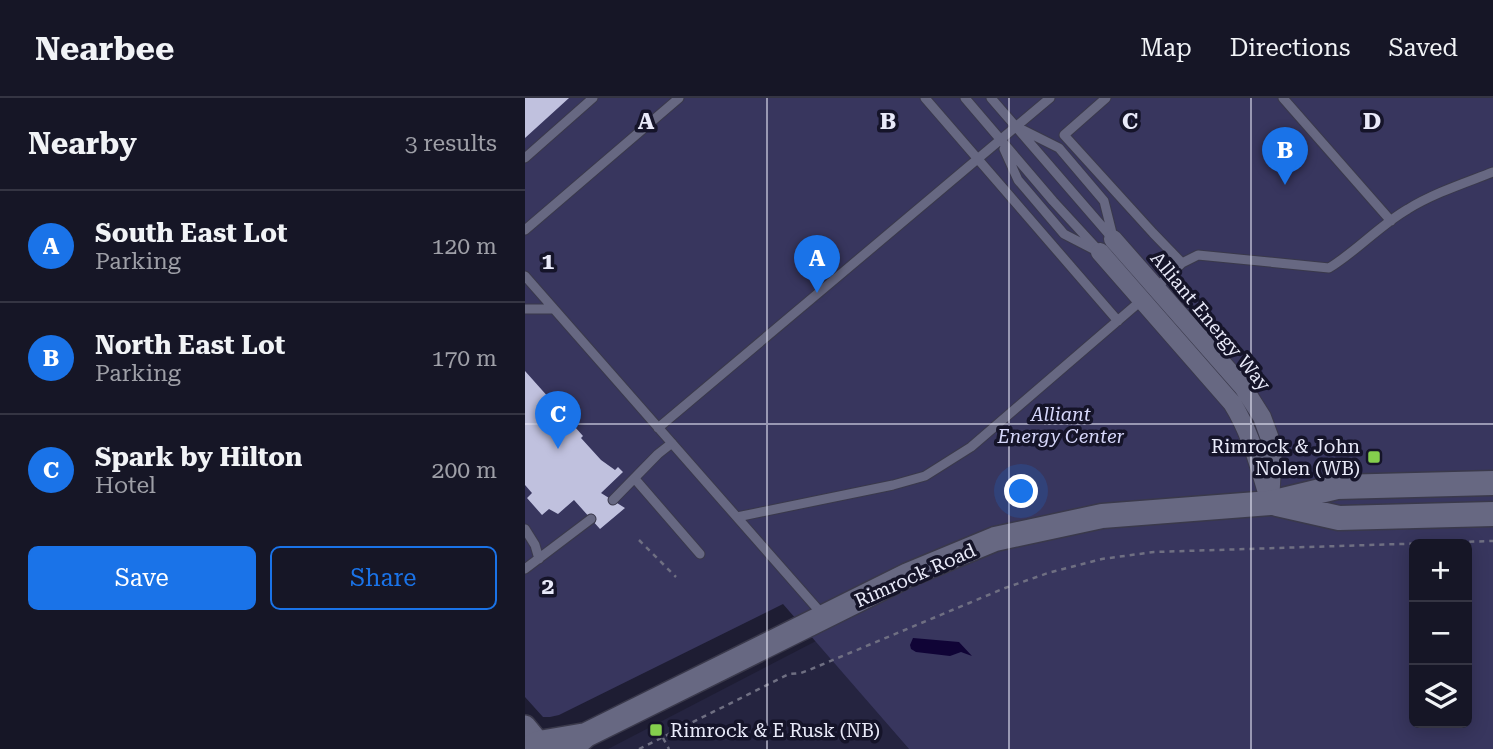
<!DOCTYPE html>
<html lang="en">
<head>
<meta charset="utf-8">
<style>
	body { margin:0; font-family:"Roboto Serif",serif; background:#1f1f2e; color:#f1f3f6 }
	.controls { position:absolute; right:21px; bottom:21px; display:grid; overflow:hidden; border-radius:10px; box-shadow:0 4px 18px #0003 }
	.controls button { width:63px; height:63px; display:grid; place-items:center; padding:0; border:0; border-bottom:2px solid #353543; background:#161626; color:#f1f3f6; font:35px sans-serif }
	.you { position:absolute; left:497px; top:394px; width:24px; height:24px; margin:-18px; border:5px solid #fff; border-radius:50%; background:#1a73e8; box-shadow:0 0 0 10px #1a73e833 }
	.badge { display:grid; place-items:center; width:46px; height:46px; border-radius:50%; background:#1a73e8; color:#fff; font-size:23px; font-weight:700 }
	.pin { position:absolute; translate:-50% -58px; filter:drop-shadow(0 2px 4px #0008) }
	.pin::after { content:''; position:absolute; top:37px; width:24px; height:21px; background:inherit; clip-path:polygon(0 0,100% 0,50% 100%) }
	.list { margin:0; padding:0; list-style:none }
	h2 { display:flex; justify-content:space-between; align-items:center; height:91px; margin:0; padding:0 28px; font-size:30px }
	h2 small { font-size:23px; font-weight:400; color:#9e9fa7 }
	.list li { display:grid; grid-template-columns:46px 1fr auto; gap:21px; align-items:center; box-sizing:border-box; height:112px; padding:0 28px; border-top:2px solid #353543 }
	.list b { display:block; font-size:26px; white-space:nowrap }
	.list p { margin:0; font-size:23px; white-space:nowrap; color:#9e9fa7 }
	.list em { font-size:23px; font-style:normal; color:#9e9fa7 }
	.actions { display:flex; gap:14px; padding:21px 28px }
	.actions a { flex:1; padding:16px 0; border:2px solid #1a73e8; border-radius:10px; text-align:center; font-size:24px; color:#1a73e8 }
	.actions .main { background:#1a73e8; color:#fff }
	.icon { flex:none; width:38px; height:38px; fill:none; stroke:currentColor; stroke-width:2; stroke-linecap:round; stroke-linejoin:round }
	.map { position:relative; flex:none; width:968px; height:651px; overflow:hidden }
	header { display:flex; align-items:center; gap:42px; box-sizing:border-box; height:98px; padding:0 35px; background:#161626; border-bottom:2px solid #353543 }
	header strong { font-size:33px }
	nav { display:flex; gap:38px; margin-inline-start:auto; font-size:24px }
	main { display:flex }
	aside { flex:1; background:#161626 }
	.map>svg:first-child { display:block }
</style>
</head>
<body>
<header>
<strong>Nearbee</strong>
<nav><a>Map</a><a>Directions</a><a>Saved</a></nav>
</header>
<main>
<aside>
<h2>Nearby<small>3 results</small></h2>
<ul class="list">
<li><span class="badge">A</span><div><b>South East Lot</b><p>Parking</p></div><em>120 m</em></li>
<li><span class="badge">B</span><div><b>North East Lot</b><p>Parking</p></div><em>170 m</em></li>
<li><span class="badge">C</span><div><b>Spark by Hilton</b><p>Hotel</p></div><em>200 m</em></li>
</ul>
<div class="actions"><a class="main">Save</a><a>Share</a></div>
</aside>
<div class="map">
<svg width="968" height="651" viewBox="0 0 968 651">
	<rect width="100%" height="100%" fill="#1e1d33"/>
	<path fill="#252440" d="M291,543L384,651H83Z"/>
	<path fill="#38365e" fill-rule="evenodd" d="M0,0H968V651H384L258,506L34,617L25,619H18L0,599ZM889,446H942V625H889Z"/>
	<path fill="#100436" d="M388,540L434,544L447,558L436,554L425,558L391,554L386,551L385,547Z"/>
	<path fill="#c0c1de" d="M0,0H44L0,40Z
		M0,273L58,338L56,340L76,362L90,372L93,369L98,374L76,395L100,410L75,431L49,402L33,416L24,411L17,417L2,400L7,395L0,387Z"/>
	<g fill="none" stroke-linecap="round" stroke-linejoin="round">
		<defs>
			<path id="service" d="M400,0L593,223
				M440,0L528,103L575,154
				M466,0L588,141
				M581,0L539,37L628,135L657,165
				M758,0L866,123
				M498,32L534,50L579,103L588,139
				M479,51L493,82L539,136L570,152
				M0,60L68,0
				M0,132L154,0
				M0,178L297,516
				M629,192L657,165L673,157L804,170C832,153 855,127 883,111C909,95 940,85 968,74
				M0,211H29
				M133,330L525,0
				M110,381L175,456
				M88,402L133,356L147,345
				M212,419L368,387L400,378L446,349L618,201
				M0,431L10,447L14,461
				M0,471L66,421"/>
			<path id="minor" d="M588,141L718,289L737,319L748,349L745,405
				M575,154L707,305C724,332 732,361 741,391"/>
			<path id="tertiary" d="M0,628L19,651"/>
			<path id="secondary" d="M752,406L814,420L968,416
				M1,651L14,645L61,637
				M45,651L61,637L383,477L470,441L577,418L745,405L812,389L968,385"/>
		</defs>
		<use href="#service" stroke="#3a394b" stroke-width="11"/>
		<use href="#minor" stroke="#3a394b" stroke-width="20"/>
		<use href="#tertiary" stroke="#3a394b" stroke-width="24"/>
		<use href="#secondary" stroke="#3a394b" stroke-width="27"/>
		<path stroke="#6f6f82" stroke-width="2.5" stroke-dasharray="5 5" stroke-linecap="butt" d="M114,442L151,479
			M138,640L144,651
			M114,651L264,576L276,575L284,572L480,490L523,475L577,461L629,454L968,443"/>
		<use href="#service" stroke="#676882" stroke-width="9"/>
		<use href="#minor" stroke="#676882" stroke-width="18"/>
		<use href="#tertiary" stroke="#676882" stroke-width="21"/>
		<use href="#secondary" stroke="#676882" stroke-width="24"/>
	</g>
	<path fill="none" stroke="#e9eaf9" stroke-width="2" stroke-opacity="0.55" d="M242,0V651M484,0V651M726,0V651M0,326H968"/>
	<g fill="#84cf4d" stroke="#151429" stroke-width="2.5">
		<rect x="842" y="352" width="14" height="14" rx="3.5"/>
		<rect x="124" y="625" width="14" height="14" rx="3.5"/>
	</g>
	<g text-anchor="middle" stroke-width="7" stroke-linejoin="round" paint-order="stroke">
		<g font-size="19" fill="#e9eaf9" stroke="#151429">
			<text transform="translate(686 223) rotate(50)" y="7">Alliant Energy Way</text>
			<text transform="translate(390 477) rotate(-24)" y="7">Rimrock Road</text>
		</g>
		<g font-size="19" font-style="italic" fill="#d6d7fa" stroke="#151429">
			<text x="536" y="323">Alliant<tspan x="536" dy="22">Energy Center</tspan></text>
		</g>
		<g font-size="19" fill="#e9eaf9" stroke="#151429" text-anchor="end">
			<text x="835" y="355">Rimrock &amp; John<tspan x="835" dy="22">Nolen (WB)</tspan></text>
			<text x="145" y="639" text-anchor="start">Rimrock &amp; E Rusk (NB)</text>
		</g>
	</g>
	<g font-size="23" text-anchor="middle" font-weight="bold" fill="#e9eaf9" stroke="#151429" stroke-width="7" stroke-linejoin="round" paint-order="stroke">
		<text x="121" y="31">A</text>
		<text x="363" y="31">B</text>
		<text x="605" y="31">C</text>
		<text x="847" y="31">D</text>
		<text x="23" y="171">1</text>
		<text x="23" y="496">2</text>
	</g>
</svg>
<div class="controls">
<button>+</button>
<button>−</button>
<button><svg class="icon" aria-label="layers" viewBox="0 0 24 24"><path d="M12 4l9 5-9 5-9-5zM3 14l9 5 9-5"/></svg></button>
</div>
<div class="you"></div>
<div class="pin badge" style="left:292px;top:195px">A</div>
<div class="pin badge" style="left:760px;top:87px">B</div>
<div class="pin badge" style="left:33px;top:351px">C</div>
</div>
</main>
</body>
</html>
